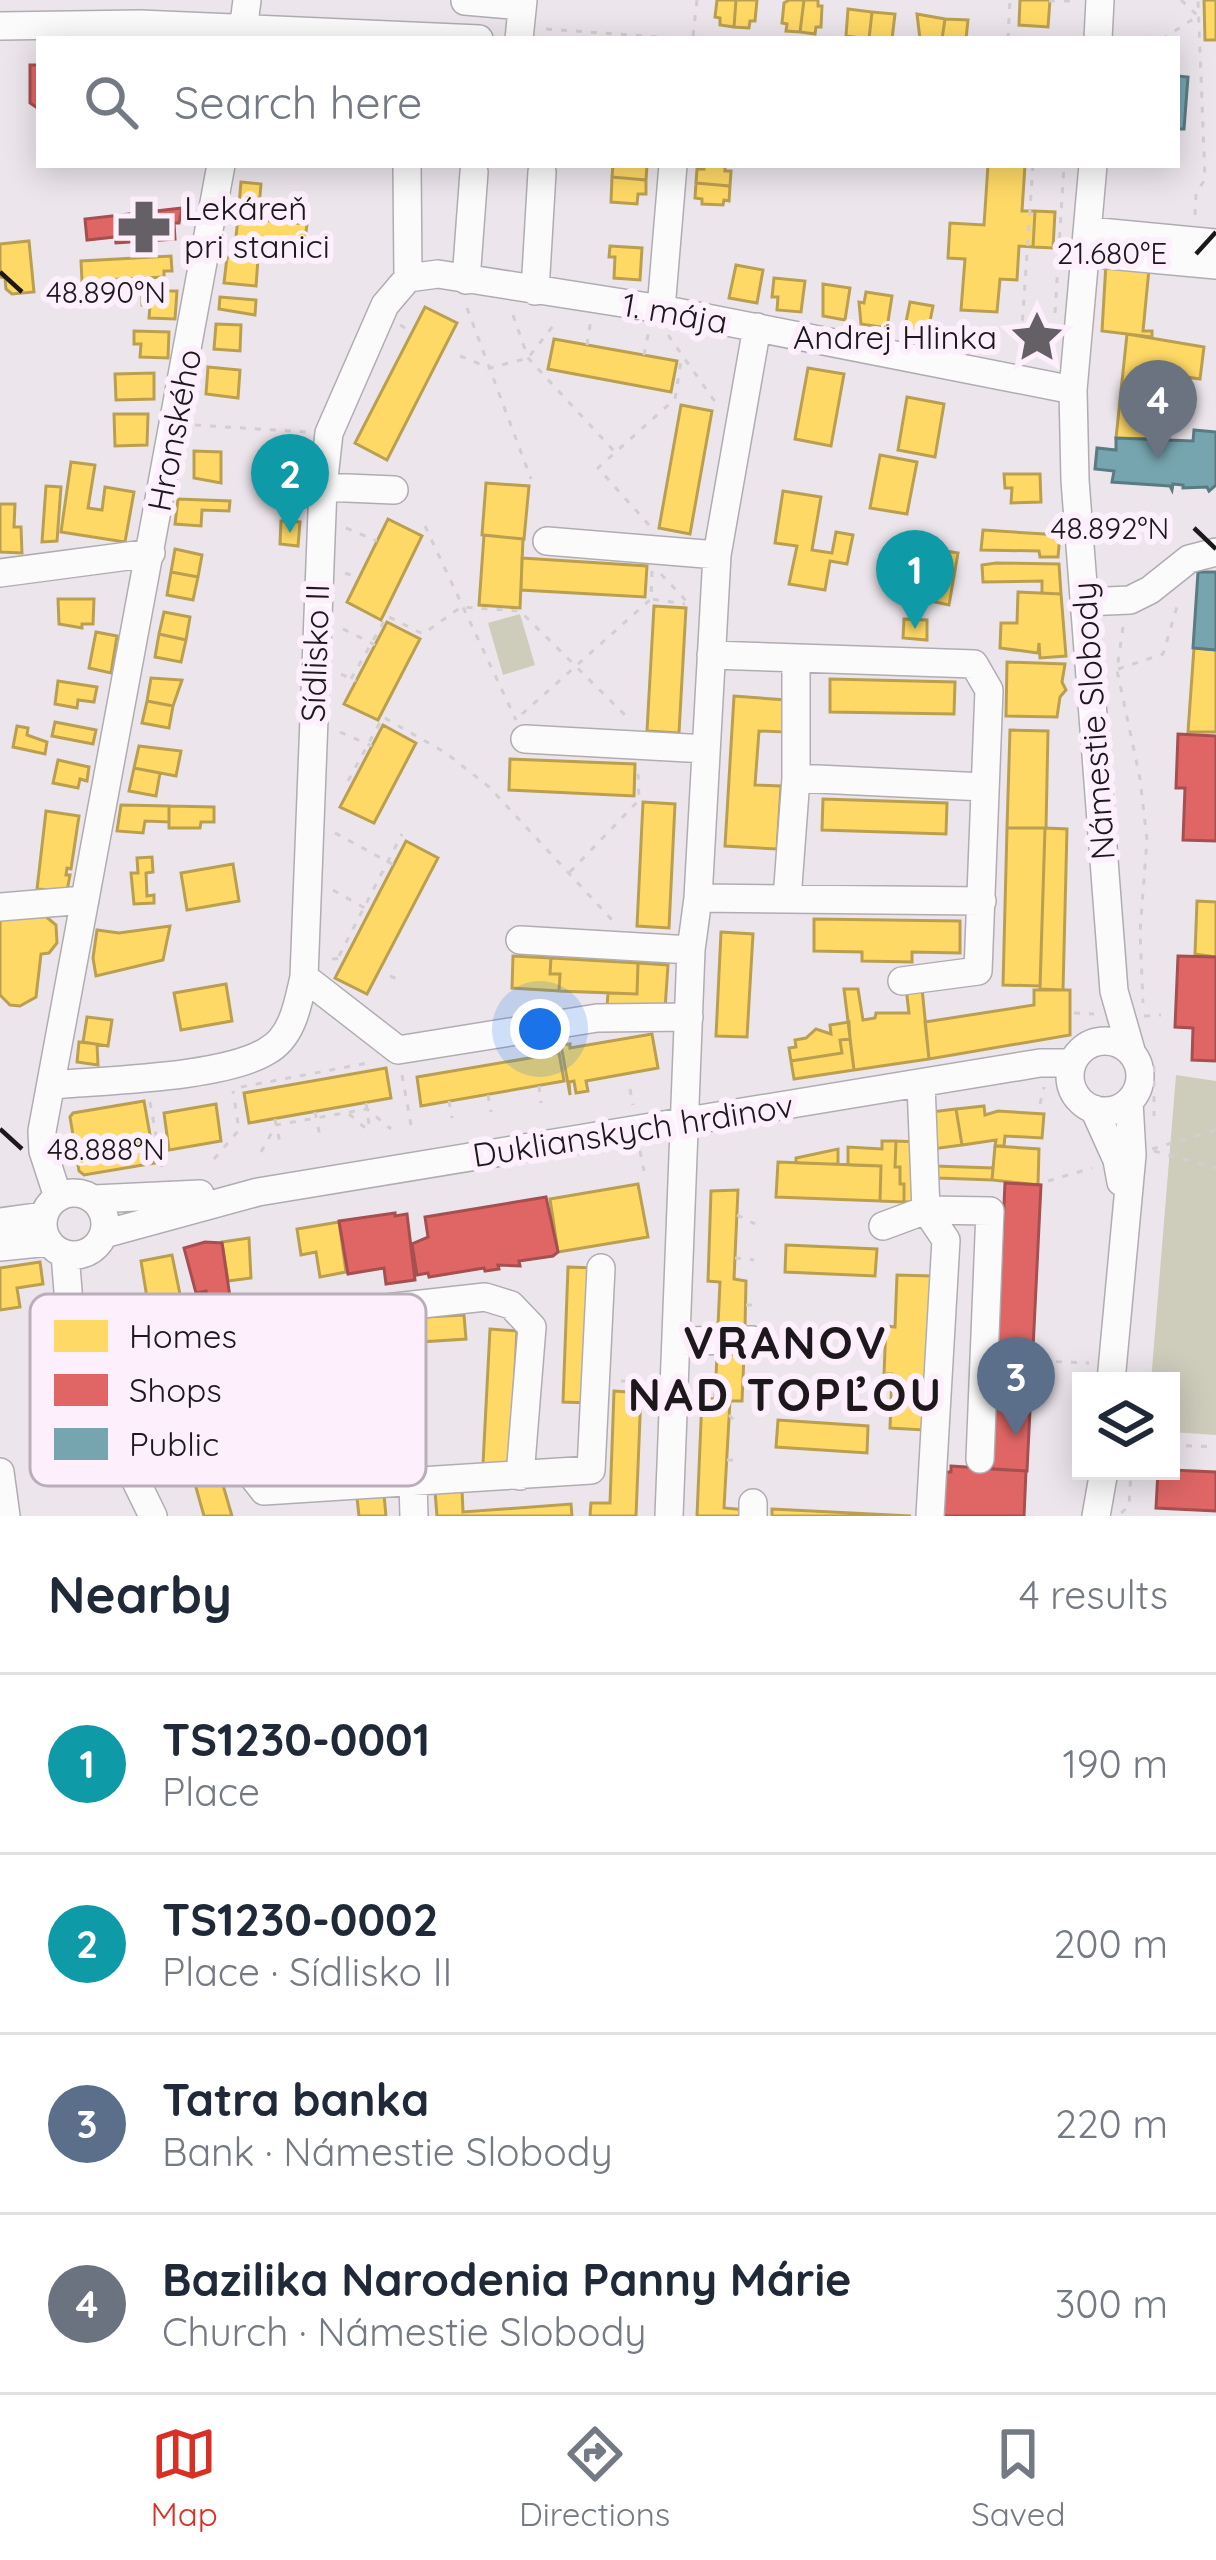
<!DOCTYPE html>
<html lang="en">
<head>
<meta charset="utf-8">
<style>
	body { margin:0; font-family:Quicksand,sans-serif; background:#f6f6f7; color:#1f2937 }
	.controls { position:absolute; right:36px; bottom:36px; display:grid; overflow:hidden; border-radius:0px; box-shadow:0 6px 30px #0003 }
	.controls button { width:108px; height:108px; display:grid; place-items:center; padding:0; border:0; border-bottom:3px solid #e0e1e3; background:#fff; color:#1f2937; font:60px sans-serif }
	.you { position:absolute; left:540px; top:1029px; width:42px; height:42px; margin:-30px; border:9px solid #fff; border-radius:50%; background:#1a73e8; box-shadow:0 0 0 18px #1a73e833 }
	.badge { display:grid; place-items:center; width:78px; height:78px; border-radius:50%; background:#d93025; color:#fff; font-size:39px; font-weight:700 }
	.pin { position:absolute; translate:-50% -99px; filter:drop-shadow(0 3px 6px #0008) }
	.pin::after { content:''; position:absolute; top:63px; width:42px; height:36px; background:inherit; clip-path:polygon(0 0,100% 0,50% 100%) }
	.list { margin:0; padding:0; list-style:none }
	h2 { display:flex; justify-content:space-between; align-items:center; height:156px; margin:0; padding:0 48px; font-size:51px }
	h2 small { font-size:39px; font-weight:400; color:#747a83 }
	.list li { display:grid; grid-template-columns:78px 1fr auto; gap:36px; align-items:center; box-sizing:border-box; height:180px; padding:0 48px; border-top:3px solid #e0e1e3 }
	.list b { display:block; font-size:45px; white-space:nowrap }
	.list p { margin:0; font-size:39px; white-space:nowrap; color:#747a83 }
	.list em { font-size:39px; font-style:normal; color:#747a83 }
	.icon { flex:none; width:66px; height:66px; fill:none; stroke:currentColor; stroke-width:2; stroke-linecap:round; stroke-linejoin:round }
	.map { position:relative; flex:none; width:1216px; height:1516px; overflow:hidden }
	.search { position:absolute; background:#fff; box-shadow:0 6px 30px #0003; left:36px; right:36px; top:36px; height:132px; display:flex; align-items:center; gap:30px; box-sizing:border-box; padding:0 42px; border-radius:0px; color:#747a83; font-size:45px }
	.sheet { height:876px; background:#fff }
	nav { display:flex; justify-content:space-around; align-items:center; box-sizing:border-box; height:168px; border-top:3px solid #e0e1e3; background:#fff; font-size:33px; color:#747a83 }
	nav a { display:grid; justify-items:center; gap:6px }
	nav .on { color:#d93025 }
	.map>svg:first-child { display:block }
</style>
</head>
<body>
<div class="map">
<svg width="1216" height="1516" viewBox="0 0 1216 1516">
	<rect width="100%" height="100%" fill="#ece6ec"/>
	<path fill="#cecdbc" d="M520,614L535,665L503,675L488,623Z
		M1176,1075L1216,1081V1435L1171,1432V1381H1151Z"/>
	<path fill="#ffd966" stroke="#bb9f50" stroke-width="3" d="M717,0H736L734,27L720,25V18L715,17Z
		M736,0H757L755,21H750L749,28L734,27Z
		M789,0H804L800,32L786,31L787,24L782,23L784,3Z
		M804,0H818V6H822L821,27H816L815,34L800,32Z
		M1020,0H1050L1048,27L1019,25Z
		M1204,0H1216V40H1205Z
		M848,9L872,12L869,39L846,36Z
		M872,12L895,14L892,39H869Z
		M917,14L945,19L942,39H920Z
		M945,19L968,20L966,39H942Z
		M613,165H647L646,180L612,177Z
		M704,165L725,166V171H731L730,186L696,183L697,169H704Z
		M988,165H1025L1022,211H1035L1033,247L1019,246L1017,280L1000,279L997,312L961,310L965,259L948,258L950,223L984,225Z
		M612,177L646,180V194H638L637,204L611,202Z
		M241,182L261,184L258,218L238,216Z
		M696,183L730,186L729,201L724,200L723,205L702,204V199L695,198Z
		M1035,211L1055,212L1053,248L1033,247Z
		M238,218L307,224L305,240L268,238L267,249L235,246Z
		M29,241L34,292L12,294L6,289L5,278L0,277V244Z
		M610,246L642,248L640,280L614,278L615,257H609Z
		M171,256L172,271H164V277L82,281L81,261Z
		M227,257L258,259L256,286L224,283Z
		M1106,263L1149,269L1143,331H1152V337L1102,331Z
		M736,265L763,270L757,303L729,298Z
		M774,278L805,281L801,312L777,310L778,297H772Z
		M823,284L850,288L845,320L823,316Z
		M142,291H177L175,319L149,318L150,306L142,305Z
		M866,292L892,296L887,328L861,324L859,302L864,303Z
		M220,297L256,300L255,315L219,309Z
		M910,302L933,306L927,337L904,332Z
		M425,307L457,323L387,460L355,443Z
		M216,324L241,325L240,351L214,349Z
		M134,331L169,332L168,358L140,357L141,344H134Z
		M1127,334L1204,347L1200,379L1159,373L1155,401L1161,402L1159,414H1153L1150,439L1116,438Z
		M554,339L677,361L671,392L548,369Z
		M208,367L240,370L238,398L206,394Z
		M808,368L844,374L831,446L795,439Z
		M154,373V399L116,400L115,374Z
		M907,397L944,404L935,457L898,450Z
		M681,405L712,411L690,534L659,528Z
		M114,414H148L147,445L115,446Z
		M194,451L221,452V483L194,478Z
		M880,455L917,462L907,514L870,508Z
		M71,462L95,465L88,508L102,510L105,487L134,492L125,542L61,532Z
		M1004,474H1040L1041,502L1011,503L1012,488H1005Z
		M486,483L529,486L524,539L482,535Z
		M46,486L61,487L57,541L42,542Z
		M783,491L821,497L812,550L832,553L836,532L853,535L847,564L830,561L825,590L789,584L797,546L775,543Z
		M178,499L230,501L229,511L202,510L201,526L175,524Z
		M0,504H15L14,527H21L22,553L0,552Z
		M388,519L422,536L381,620L347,602Z
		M281,521L300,522L298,546L280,544Z
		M983,530L1060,535L1058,557H1040L1039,551L981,550Z
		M484,535L523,539L520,608L479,605Z
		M911,545L958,553L949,605L907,596Z
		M175,549L202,555L198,577L171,572Z
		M522,558L647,566L645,597L521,590Z
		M996,563L1059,564L1061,594L1042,593V581L983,582L982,565Z
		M171,572L198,577L193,600L167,595Z
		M1018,592L1061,594L1066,656L1040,658L1039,643L1038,653L1000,648L1001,623H1017Z
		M58,599H94L93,624H82V628L59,624Z
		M654,606L686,608L679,733L647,731Z
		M164,612L190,617L186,640L159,634Z
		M904,619L927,620V640L903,638Z
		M387,622L420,639L378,720L344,704Z
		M96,632L117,636L111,673L89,668Z
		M159,634L186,640L181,662L155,657Z
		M1194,648L1216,650V732H1188Z
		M1007,662L1065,664L1062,682L1066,690L1060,697L1057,717L1006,716Z
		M151,678L182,680L173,706L147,701Z
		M830,679L955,682L954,714L830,712Z
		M58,681L97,687L94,702L78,700L77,708L55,704Z
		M734,696L786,700L784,732L759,731L755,785L781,786L777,849L725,846Z
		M147,701L173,706L169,728L142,723Z
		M55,722L96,730L93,744L52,736Z
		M383,725L416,743L374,823L340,807Z
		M17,726L28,728L27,735L47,742L45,754L13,747Z
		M1010,730L1048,731L1046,828H1007Z
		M139,746L181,751L176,776L134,768Z
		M510,759L635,764L634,796L509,790Z
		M58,760L89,767L87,781L80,779L78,788L53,783Z
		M134,768L160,773L156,796L129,791Z
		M823,799L947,803L946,834L822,830Z
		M643,802L675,804L669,928L637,926Z
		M121,805L169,806V822L145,821L143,833L117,831Z
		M169,806L214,807V822H201L200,828H169Z
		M46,811L79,816L71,869L67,868L66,875H70L67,891L37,889Z
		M1007,828H1045L1040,986L1003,985Z
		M1045,828L1067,829L1063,990L1040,989Z
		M406,841L438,858L367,994L335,978Z
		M152,857L153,872L146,873L147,896L154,895V903L134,904L131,873H138L137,858Z
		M233,864L239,901L187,910L181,873Z
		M1197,901L1216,902V957L1195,954Z
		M44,915L56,925L57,943L49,953L41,954L36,997L20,1006L10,1005L0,995V918Z
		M814,919L960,921V953L912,952V962L862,961V952L814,951Z
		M170,926L163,960L96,976L93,958L97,930L119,933Z
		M721,932L753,934L747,1037L716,1036Z
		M513,956L551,958L550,974H560L559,991L512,988Z
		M551,958L638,963L637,994L559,991L560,974H550Z
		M638,963L668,965L665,1009L607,1006L608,993L637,994Z
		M226,984L232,1021L181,1030L174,993Z
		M906,988H922L929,1059L854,1070L844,989H858L863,1020L875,1018L876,1013H909Z
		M1034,990H1070V1035L929,1059L925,1022L1034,1005Z
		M87,1017L112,1020L108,1046L83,1042Z
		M849,1022L850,1039L840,1040L842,1053L791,1061L789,1048L796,1047L795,1040L806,1038L816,1029L831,1034L830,1025Z
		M652,1034L658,1068L586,1081L588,1091L576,1093L574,1081L569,1082L570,1095L561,1045L570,1044V1048Z
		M850,1039L854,1070L794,1079L791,1061L842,1053L840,1040Z
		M79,1042L97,1044L98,1065L77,1062Z
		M559,1053L564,1081L421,1106L417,1077Z
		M386,1068L391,1098L249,1123L244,1093Z
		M144,1101L155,1163L84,1175L79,1171L70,1117L73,1113Z
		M216,1104L221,1141L169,1150L164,1113Z
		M984,1106L985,1115L998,1111L1044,1114L1042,1138L1005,1136L1004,1146H995L996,1140L962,1145L956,1109Z
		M956,1109L962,1145L932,1149L931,1112Z
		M882,1141H896L895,1167H900V1184H904V1202L880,1201L881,1166L848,1165V1147L882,1149Z
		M896,1141L917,1142L915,1202H904V1184H900V1167H895Z
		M995,1146L1039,1149L1038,1185L992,1180Z
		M838,1149V1164L796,1163V1158Z
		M778,1162L881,1166L880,1201L776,1197Z
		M934,1166L993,1168L992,1180L938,1178Z
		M638,1184L648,1237L558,1252L550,1199Z
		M738,1190L734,1279L746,1281L745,1327L718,1326L720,1282L708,1281L711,1191Z
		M339,1222L346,1272L320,1277L316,1252L301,1255L297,1229Z
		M249,1238L251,1278L228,1281L222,1242Z
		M786,1245L877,1249L875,1276L785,1272Z
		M172,1255L183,1309L150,1316L141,1261Z
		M40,1262L43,1284L17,1288L20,1307L0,1310V1268Z
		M568,1267L595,1268L590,1403L563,1402Z
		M897,1275L931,1276L924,1430L890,1428L892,1374H884L886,1326L895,1327Z
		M464,1315L466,1339L421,1342L422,1355L376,1359V1346L331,1349L329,1322Z
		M490,1329L517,1331L510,1466L483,1464Z
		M717,1354L744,1355L742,1401H730L724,1508L747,1510V1516H697L702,1398L715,1399Z
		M614,1391L641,1393L636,1516H590L591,1503H610Z
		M778,1420L868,1426L867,1453L776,1447Z
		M209,1437L232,1516H204L184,1445Z
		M462,1489L463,1512L571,1504L572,1516H437L435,1491Z
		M384,1495L386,1516H359L357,1498Z
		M772,1509L911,1516H772Z"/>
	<path fill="#e06666" stroke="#a64f50" stroke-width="3" d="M30,65H39V109L30,103Z
		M182,208L179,223H174L175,239L116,243L115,237L87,240L85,219Z
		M1178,734L1216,736V841L1183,840L1185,788H1176Z
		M1178,956L1216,957V1061L1192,1060L1193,1028L1175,1027Z
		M1005,1183L1041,1185L1027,1471L992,1469Z
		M546,1197L558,1252L553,1256L519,1261L520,1266L498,1265L499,1269L485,1271L484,1268L429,1277L428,1273L417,1275L412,1244L428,1237L425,1217Z
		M395,1213V1216L407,1214L415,1280L386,1284L384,1268L348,1274L339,1221Z
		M205,1242L222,1243L230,1297L207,1300L206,1291L196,1293L184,1248Z
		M951,1466L1026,1471L1024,1516H942L944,1472H951Z
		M1171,1470L1216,1472V1511L1156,1508L1158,1471Z"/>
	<path fill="#76a5af" stroke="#5b7b83" stroke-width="3" d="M1177,76L1188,77L1184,129H1177Z
		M1194,430L1216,432V485L1209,491L1207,487L1183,488V485L1173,484L1172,490L1170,486L1112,482L1114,471L1095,469L1097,448L1116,450V438L1193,441Z
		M1198,572H1216V650L1193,648Z"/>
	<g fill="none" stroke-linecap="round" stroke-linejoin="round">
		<defs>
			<path id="minor" d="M465,1L522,6
				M0,26L140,24L479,39
				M242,39L247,0
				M519,39L523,0
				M1098,39L1100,0
				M407,165L408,278
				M1093,165L1073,390L1075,480L1114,991L1132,1054
				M1089,231L1216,243
				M1087,253L1216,265
				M408,278L438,274L661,309L1073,390
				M466,280L474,172
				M535,291L542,172
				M661,309L673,165
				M323,487L394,490
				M547,541L717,555
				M0,573L151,553
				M1084,602L1130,600L1150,590L1189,559L1216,552
				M711,655L974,664L989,690L978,971L902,981
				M525,739L706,749
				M796,778L984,787
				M698,898L982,901
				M787,899L796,778V658
				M0,907L85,900
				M520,940L691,950
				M304,977L398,1050L597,1018L689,1017
				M1070 1076a35 35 0 1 1 70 0a35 35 0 1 1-70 0Z
				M52,1085C106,1080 223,1078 267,1051C293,1037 298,1003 304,977L323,487L329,433L385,305L408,278
				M1094,1109L1117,1160L1121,1182
				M43 1224a31 31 0 1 1 62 0a31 31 0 1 1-62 0Z
				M58,1197L43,1151L42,1131L221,165
				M94,1199L200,1194
				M926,1210L946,1240L930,1516
				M926,1210L990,1211L980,1459
				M0,1222L44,1216
				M883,1226L926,1210L921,1084
				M104,1234L258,1192L1040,1063H1072
				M0,1247L49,1242
				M65,1254L72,1340L82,1371L153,1516
				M323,1315L485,1297L511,1305L532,1327L520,1476
				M679,1341L752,1340
				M1111,1381L1132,1155L1129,1102
				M130,1471L206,1417L264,1491L591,1470L601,1268
				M0,1472L6,1516
				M413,1482L414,1516
				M753,1503V1516
				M669,1516L691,950L698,898L717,555L757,327
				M1096,1516L1104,1471"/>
		</defs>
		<use href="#minor" stroke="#b1acb1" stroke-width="30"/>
		<path stroke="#d1cfd1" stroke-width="3" stroke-dasharray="6 9" stroke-linecap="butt" d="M1049,1H1072
			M546,29L688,39
			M693,36L697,0
			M1008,39L1010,0
			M1162,39L1198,16L1181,0
			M1033,165L1021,343L1051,345
			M1195,215L1196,194L1205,179L1198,0
			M467,308L531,479
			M1055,313L1064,165
			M513,315L528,358L614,451
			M400,325L412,332
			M668,335L718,406
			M587,345L591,319
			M644,355L649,330
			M460,356L490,368L528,358L556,322
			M195,425L306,432
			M649,525L598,468L675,399L682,355
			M425,526L516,720
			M346,528L377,541
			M652,571L651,599L685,604
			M345,573L359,578
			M661,574L691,606
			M1123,627L1117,670L1140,779L1147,840L1140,932L1143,1003
			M343,629L375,645
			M1118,669L1163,654L1179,600
			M341,674L356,681
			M351,679L387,616L423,634L461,607L520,611L631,721
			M522,714L651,599
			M340,732L372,746
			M348,781L383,717L446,753L489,787L613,921
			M335,833L394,865
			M570,872L639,800L638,771
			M333,890L370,911
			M339,956L402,834
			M332,959L345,958
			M390,976L397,979
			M1074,1013L1094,1014
			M1144,1016L1161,1015
			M1154,1066V1116
			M402,1075L411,1125
			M539,1086L541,1103
			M241,1087L373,1062
			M630,1089L633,1105
			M488,1095L491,1112
			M449,1101L452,1118
			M150,1102L162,1168
			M366,1103L370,1131
			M1040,1104L1044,1087
			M315,1112L321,1141
			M349,1114L371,1133
			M275,1119L281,1148
			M1152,1149L1216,1130
			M640,1151L644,1171
			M1154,1151L1216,1168
			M261,1152L276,1125L367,1109L391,1129
			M214,1159L239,1130L233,1091
			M1048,1181L1092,1168
			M737,1215L755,1224
			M735,1258L754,1260
			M746,1305H753
			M1041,1361L1089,1363
			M743,1378L751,1377
			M621,1381H648
			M729,1415L735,1421
			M1171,1445L1216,1447
			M727,1460H733
			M1121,1513L1129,1506L1131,1471"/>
		<use href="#minor" stroke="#fcfbfc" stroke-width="27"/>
	</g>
	<path fill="none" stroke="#1d181c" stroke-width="4.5" d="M1196,254L1216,232M0,272L22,292M1194,528L1216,549M0,1129L22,1149"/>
	<defs>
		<symbol id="pharmacy-bare" viewBox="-9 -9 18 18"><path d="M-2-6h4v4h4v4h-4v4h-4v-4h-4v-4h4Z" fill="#656065" stroke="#feeffd" stroke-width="2.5" paint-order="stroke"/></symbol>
		<symbol id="sight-bare" viewBox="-9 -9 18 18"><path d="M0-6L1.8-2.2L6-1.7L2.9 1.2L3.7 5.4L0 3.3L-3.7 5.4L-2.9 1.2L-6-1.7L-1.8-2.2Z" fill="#656065" stroke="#feeffd" stroke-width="2.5" paint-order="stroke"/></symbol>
	</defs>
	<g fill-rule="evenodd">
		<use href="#pharmacy-bare" x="106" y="189" width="76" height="76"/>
		<use href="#sight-bare" x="999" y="299" width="76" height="76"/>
	</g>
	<g text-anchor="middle" stroke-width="12" stroke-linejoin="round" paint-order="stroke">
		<g font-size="33" fill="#1d181c" stroke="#feeffd" text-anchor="start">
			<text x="184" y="220">Lekáreň<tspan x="184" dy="38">pri stanici</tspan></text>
			<text x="997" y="349" text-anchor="end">Andrej Hlinka</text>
		</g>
		<g font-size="33" fill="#1d181c" stroke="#feeffd">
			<text transform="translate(675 313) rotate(10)" y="12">1. mája</text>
			<text transform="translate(174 430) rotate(-79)" y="12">Hronského</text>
			<text transform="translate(315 653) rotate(-88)" y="12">Sídlisko II</text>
			<text transform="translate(1093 721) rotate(-94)" y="12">Námestie Slobody</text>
			<text transform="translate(633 1130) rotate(-9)" y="12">Duklianskych hrdinov</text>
		</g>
		<g font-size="45" font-weight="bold" letter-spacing="3" fill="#1d181c" stroke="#feeffd">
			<text x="786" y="1359">VRANOV<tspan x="786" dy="52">NAD TOPĽOU</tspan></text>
		</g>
	</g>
	<rect x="30" y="1294" width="396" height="192" rx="18" fill="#feeffd" stroke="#baaeba" stroke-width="3"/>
	<rect x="54" y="1320" width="54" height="32" fill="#ffd966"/>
	<rect x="54" y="1374" width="54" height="32" fill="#e06666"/>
	<rect x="54" y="1428" width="54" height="32" fill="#76a5af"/>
	<g font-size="33" fill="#1d181c">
		<text x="129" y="1348">Homes</text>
		<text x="129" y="1402">Shops</text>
		<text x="129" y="1456">Public</text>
	</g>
	<g font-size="30" text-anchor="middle" fill="#1d181c" stroke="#feeffd" stroke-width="12" stroke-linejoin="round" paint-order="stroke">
		<text x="1112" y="264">21.680°E</text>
		<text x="106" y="303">48.890°N</text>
		<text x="1110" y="539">48.892°N</text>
		<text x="106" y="1160">48.888°N</text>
	</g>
</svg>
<div class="controls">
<button><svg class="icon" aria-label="layers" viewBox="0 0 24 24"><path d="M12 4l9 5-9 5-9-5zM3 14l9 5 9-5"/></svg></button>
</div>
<div class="you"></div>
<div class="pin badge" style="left:915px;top:629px;background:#0f9aa8">1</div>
<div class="pin badge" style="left:290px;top:533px;background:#0f9aa8">2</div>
<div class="pin badge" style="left:1016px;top:1436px;background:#5c6f8a">3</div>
<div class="pin badge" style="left:1158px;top:459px;background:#6b7280">4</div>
<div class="search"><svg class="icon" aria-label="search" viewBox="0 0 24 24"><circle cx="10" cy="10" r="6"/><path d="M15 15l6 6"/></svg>Search here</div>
</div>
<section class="sheet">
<h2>Nearby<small>4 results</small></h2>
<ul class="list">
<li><span class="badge" style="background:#0f9aa8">1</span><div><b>TS1230-0001</b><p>Place</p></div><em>190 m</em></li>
<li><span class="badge" style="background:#0f9aa8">2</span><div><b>TS1230-0002</b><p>Place · Sídlisko II</p></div><em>200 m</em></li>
<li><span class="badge" style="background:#5c6f8a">3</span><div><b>Tatra banka</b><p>Bank · Námestie Slobody</p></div><em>220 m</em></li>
<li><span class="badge" style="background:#6b7280">4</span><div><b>Bazilika Narodenia Panny Márie</b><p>Church · Námestie Slobody</p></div><em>300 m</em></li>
</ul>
</section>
<nav>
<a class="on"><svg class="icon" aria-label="map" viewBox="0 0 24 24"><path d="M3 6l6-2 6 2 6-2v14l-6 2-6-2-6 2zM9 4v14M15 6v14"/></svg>Map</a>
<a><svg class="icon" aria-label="directions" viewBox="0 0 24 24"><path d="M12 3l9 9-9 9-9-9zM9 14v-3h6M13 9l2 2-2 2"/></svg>Directions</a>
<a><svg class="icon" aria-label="saved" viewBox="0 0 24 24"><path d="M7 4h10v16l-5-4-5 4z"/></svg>Saved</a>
</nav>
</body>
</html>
